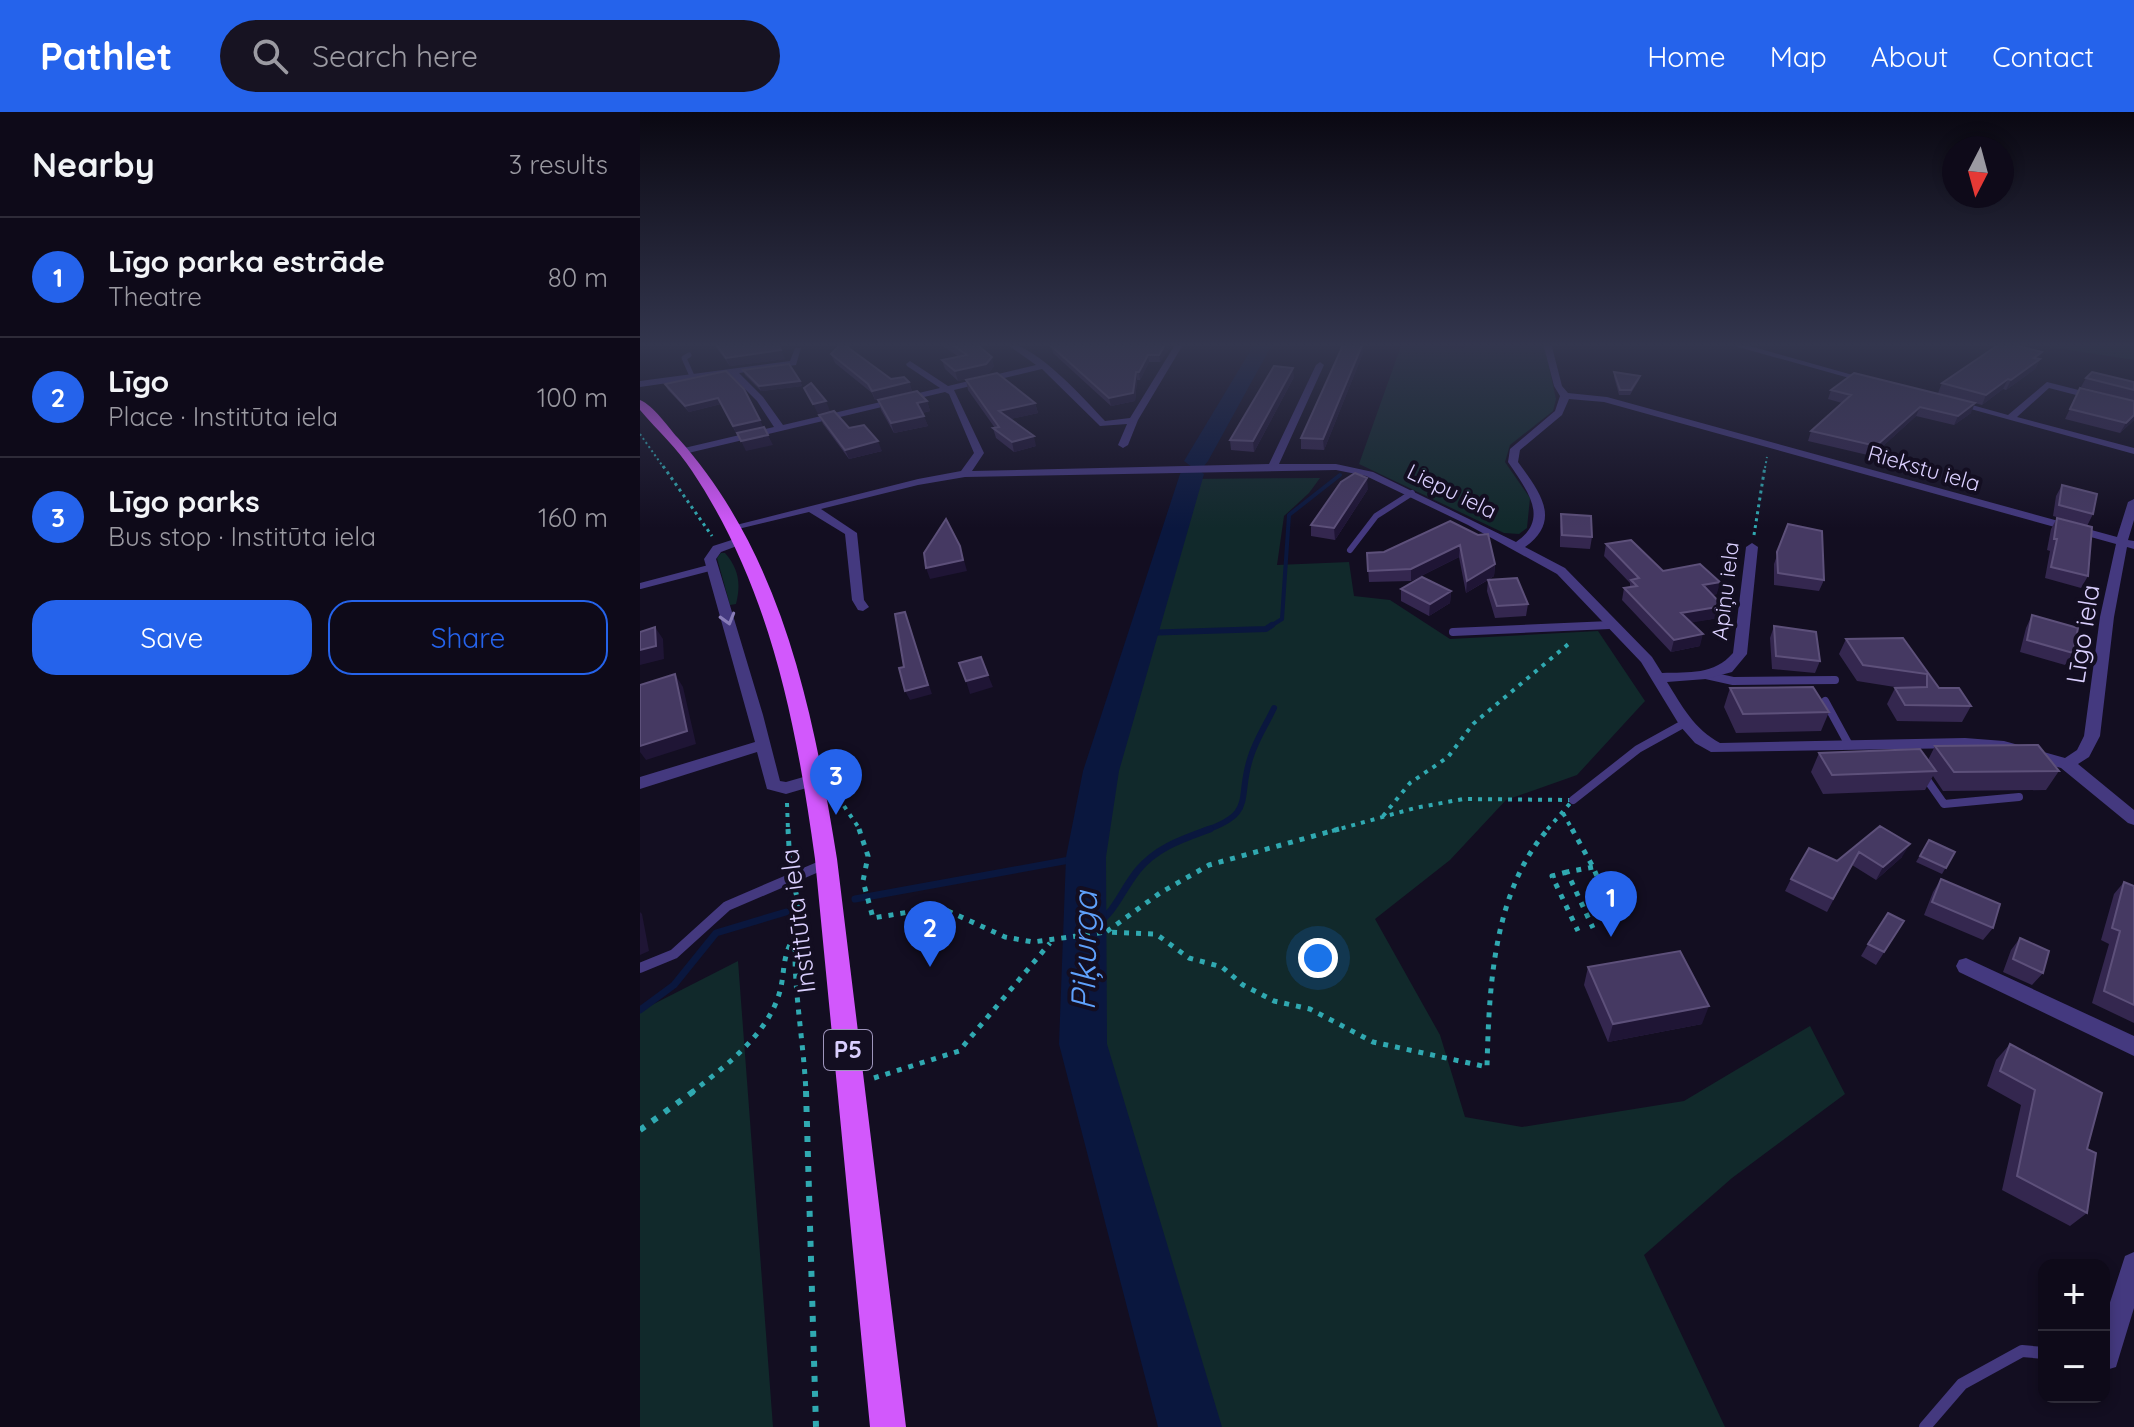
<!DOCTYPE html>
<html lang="en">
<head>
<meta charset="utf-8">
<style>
	body { margin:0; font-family:Quicksand,sans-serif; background:#171322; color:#f1f3f6 }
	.controls { position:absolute; right:24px; bottom:24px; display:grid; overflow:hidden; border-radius:16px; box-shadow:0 4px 12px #0003 }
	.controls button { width:72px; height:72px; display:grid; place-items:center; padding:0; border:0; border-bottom:2px solid #2e2b38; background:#0e0a19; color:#f1f3f6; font:40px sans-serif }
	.compass { position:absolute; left:1302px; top:24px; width:72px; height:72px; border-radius:50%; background:#0e0a19; box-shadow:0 4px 12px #0003; rotate:186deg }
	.you { position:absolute; left:678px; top:846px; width:28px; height:28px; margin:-20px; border:6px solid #fff; border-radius:50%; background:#1a73e8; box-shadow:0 0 0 12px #1a73e833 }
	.badge { display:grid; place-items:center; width:52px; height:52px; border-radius:50%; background:#2563eb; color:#fff; font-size:26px; font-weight:700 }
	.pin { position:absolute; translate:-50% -66px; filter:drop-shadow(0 2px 4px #0008) }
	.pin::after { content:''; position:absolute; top:42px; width:28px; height:24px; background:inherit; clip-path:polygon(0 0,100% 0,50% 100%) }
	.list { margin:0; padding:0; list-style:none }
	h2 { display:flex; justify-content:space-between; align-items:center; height:104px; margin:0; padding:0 32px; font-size:34px }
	h2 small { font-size:26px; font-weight:400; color:#9b9aa2 }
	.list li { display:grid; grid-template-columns:52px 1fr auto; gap:24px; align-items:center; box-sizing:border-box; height:120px; padding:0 32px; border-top:2px solid #2e2b38 }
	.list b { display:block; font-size:30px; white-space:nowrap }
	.list p { margin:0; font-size:26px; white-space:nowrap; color:#9b9aa2 }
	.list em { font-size:26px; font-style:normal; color:#9b9aa2 }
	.actions { display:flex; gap:16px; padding:24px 32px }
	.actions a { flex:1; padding:18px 0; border:2px solid #2563eb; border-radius:24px; text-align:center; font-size:28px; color:#2563eb }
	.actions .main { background:#2563eb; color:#fff }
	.icon { flex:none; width:44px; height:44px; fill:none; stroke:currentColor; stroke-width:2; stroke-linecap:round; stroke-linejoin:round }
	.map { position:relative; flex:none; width:1494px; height:1315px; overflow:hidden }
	header { display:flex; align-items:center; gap:48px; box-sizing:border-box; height:112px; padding:0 40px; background:#2563eb; color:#fff }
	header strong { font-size:38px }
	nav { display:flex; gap:44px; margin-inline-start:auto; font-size:28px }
	.search { width:560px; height:72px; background:#171322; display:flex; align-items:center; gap:20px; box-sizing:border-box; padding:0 28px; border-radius:44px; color:#9b9aa2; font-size:30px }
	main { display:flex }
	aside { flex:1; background:#0e0a19 }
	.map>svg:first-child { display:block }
</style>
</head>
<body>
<header>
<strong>Pathlet</strong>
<div class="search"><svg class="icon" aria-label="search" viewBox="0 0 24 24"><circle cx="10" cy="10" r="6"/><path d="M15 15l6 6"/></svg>Search here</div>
<nav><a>Home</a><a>Map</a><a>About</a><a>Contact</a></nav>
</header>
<main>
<aside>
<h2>Nearby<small>3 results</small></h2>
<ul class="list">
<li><span class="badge">1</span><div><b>Līgo parka estrāde</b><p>Theatre</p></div><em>80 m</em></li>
<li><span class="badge">2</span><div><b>Līgo</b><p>Place · Institūta iela</p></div><em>100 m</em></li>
<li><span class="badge">3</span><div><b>Līgo parks</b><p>Bus stop · Institūta iela</p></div><em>160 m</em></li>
</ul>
<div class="actions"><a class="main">Save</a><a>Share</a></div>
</aside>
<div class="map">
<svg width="1494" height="1315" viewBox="0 0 1494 1315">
	<rect width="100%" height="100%" fill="#130e21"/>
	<path fill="#11292b" d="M762,231H797L799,235L824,236L828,231H904L916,287L913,299L870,333L865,350L890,386L887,416L879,422L864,421L719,352Z
		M1384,231H1494V248Z
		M680,366L669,381L644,404L637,453L709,450L714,484L750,488L810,527L958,519L1005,589L937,663L866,688L810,748L735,807L800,923L825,1005L882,1015L1044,989L1170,914L1205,982L1092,1066L1004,1143L1085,1315H540L424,941L438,700L541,367Z
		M81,441H85C99,457 101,472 96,492L90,493L77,446Z
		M98,849L133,1315H0V899Z"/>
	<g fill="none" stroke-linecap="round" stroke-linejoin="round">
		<path stroke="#0a173e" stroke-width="4" d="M629,515L642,507L649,403L700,363"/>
		<path stroke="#0a173e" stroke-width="6" d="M502,521L626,517L632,513
			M564,719C616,701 597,688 610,647C615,629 626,613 634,596"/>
		<path stroke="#0a173e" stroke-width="7" d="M215,787L446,745
			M445,820C476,803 478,783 498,758C517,735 543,727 570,717
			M0,898L34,873L76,821L146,800"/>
		<path fill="#0a173e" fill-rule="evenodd" d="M615,231H633L568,349L564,354L556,356L564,362L479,659L466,745L467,932L582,1315H518L419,932L426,745L443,659L540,362L544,357L552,355L544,349Z"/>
		<path stroke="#30a9b1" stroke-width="2" stroke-dasharray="2 3" stroke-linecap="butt" d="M0,322L24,356
			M1125,356L1127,345"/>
		<path stroke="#30a9b1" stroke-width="3" stroke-dasharray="3 4" stroke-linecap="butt" d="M23,354L72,424
			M1114,423L1125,354"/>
		<path stroke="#30a9b1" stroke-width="4" stroke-dasharray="4 6" stroke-linecap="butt" d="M147,691L148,719
			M204,694L221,719
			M923,701L933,719
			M743,704L770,671L808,645L833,612L932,529
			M692,719L775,696L823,687L933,688L906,719"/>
		<path stroke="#30a9b1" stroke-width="5" stroke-dasharray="5 7" stroke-linecap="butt" d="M148,717L150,754
			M219,717L228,744L223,769L233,806L293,796L308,799L365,825L393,830L466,820
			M699,717L569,753L520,781L466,820L516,822L549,846L582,855L603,873L634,889L670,897L733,930L847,955C849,876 853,780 908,717
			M932,717L953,755L977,811
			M953,755L927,760L953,816
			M927,760L912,764L938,819
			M155,778C163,801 154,824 155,847C156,892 164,936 166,981
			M234,966L319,939L410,831
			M51,981C82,957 123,926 137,888C147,863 139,847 156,822"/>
		<path stroke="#30a9b1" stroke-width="6" stroke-dasharray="6 9" stroke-linecap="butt" d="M166,979L176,1315
			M0,1018L54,979"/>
		<path stroke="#44397f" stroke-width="5" d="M49,243L44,246L52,264"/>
		<path stroke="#44397f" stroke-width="6" d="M710,438L736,404L772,381
			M0,474L73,455
			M924,515L975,513"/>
		<path stroke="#44397f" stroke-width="8" d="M813,520L970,513
			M1066,563L1093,569L1195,568
			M1185,589L1209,633
			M1283,662L1304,692L1379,685
			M933,688L998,637L1045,611"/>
		<path stroke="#44397f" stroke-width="10" d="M0,856L34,842L87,794L185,752"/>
		<path stroke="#44397f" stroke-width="12" d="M1285,1315L1322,1272L1382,1239L1404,1241"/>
		<path fill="#44397f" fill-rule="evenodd" d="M365,231C395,231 444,287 465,309L490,306L536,231H544L498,308L488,333L483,336L478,333L487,312L460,314L402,257L314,278L344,341L332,359L629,352L676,253L680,250L684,253L639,352H696L733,360L876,430C911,406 886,377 868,350L870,337L915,299L920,284L914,274L903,231H911L922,274L928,281L967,285L1477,425L1488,390L1494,387V408L1488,428L1494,429V437L1487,435L1474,505L1460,624L1449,645L1438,652L1494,698V713L1488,711L1421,656L1364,639L1325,636L1071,640L1055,631L1040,614L1001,550L917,462L828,413L726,364L696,358L325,365L278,373L181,397L217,421L224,488L229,495L223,499L218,498L212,488L205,422L169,400L94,418L88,415L278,367L321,359L334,341L309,282L305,280L44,342L40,341V337L134,315L117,289L90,262L0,275V269L150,249L155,236H161L156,253L99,261L123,285L143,313L300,276L267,254L266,252L270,249L308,274L396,253ZM929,287L964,290L1476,432L1460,505L1444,624L1437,638L1425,646L1364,629L1325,626L1080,631C1054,617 1042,594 1027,570L1066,567L1092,560L1107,542L1118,435L1112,431L1106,435L1093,541C1074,563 1049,560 1022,561L1012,545L925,456L885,435C923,408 899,379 878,350L880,338L922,303Z
			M1084,231H1099L1234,269L1227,271Z
			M1407,270L1494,292V298L1409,276L1377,305L1494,336V342L1309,291L1314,288L1368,303Z
			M101,425L107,429L105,431L81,440L76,447L123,603L140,669L146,670L174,662L182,668L180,672L146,682L127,677L117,640L0,677V665L115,630L64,447L73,434Z
			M1326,846L1494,924V944L1319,860L1316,854L1319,848Z
			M1494,1140V1196L1476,1255L1466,1258L1464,1209L1485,1144Z"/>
		<path fill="#d258fc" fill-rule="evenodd" d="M0,288C14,294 27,314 38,326C142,442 173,598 197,747L266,1315H230L175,747C156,610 130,476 52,359C38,337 17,318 0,298Z"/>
	</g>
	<path fill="#34274f" d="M73,231H161L138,233L145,247L90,254Z
		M299,231H335L354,254L349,261L318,269L305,257L302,248L319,245Z
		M403,231H528L529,237L520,250H509L500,268H497L495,289L471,294L413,241L412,236Z
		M723,241L684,338L661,337V326Z
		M191,242L251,267L269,270L272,279L235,288L232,281L195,251Z
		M1400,247L1395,257L1366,278L1363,277L1342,293L1298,281L1302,271Z
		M103,258L160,269L162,274L121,279L105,263Z
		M86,259L96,321L81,292L49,300L28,278L25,272Z
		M974,260L1000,264L999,268L990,283H979L974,265Z
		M654,265L614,340L591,338L590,328Z
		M1446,266L1494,270V308L1480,321L1425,307L1440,276L1479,285L1441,275Z
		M326,268L395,291L398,301L370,307L396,334L374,340L356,326L353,316H355L328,278Z
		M1191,278L1331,301L1314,313L1276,304L1232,344L1168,329L1171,319L1202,291L1188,287Z
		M238,288L287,289L290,299L282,301L288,314L254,321L241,298Z
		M179,303L209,316L242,339L209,347L183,312Z
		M1422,373L1453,402L1447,414L1413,404L1416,384Z
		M728,377L695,428L671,424V413Z
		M921,402L952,425L950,437L920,435V414Z
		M1417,406L1448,464L1441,476L1405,466L1410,439L1407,438L1411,417Z
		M810,409L855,452L854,464L848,468L888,492L886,504L855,506L847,479L848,468L826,481L819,445L771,469L729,470L727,441L744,440Z
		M1148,412L1184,468L1179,479L1134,473V452Z
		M966,432L1023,459L1077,482L1072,483L1083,494L1079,506L1051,510L1060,534L1031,540L982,488L984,476L990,475V471L964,444Z
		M761,477L811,479L810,491L789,504L761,489Z
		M1392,503L1433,541L1425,553L1380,540L1386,516Z
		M1134,514L1180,549L1175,561L1132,557L1130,526Z
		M1263,526L1299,576L1331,594L1322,610L1257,609L1247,592L1255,576H1261L1217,569L1199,542L1206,527Z
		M1090,576L1189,600L1181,619L1096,621L1084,595Z
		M1295,634L1419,659L1406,678L1303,679L1293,664L1285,678L1183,682L1171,660L1179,641L1288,648Z
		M1240,714L1262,745L1236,768L1212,753L1187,800L1145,779L1151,767L1197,749Z
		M1289,728L1315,740L1302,762L1276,750Z
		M1301,767L1353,816L1343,828L1284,803L1293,780Z
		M1484,770L1494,774V911L1452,891L1469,832L1461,828L1474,782Z
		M1264,809L1236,853L1221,844L1228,832Z
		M1380,826L1403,861L1392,873L1363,860L1371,838Z
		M948,855L1062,912L968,930L944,873Z
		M1370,932L1447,1037V1101L1430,1114L1362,1078L1381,993L1347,974L1356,948Z"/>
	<path fill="#1f1535" d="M136,231H161L137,234Z
		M255,231H271L256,235Z
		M526,231H528L529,237L520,250L519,243Z
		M723,231V241L684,338L683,327Z
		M141,238L145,247L90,254L86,246Z
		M1402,240L1395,257L1366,278L1371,268L1394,246Z
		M508,243L509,250L500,268L499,260Z
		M352,245L354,254L349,261L318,269L315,259Z
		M653,256L654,265L614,340L613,329Z
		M496,260L497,268L495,289L471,294L469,286Z
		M1368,267L1363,277L1342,293L1346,283Z
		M160,269L162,274L121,279L119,274Z
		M269,270L272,279L235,288L232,279Z
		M78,286L81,292L49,300L45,294Z
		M186,289L190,299L178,302L173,292Z
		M287,289L290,299L280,301L277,291Z
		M395,291L398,301L362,309L359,299Z
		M1335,291L1331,301L1314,313L1318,304Z
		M1280,295L1276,304L1232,344L1236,334Z
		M1494,303V308L1480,321L1486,311Z
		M284,304L288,314L254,321L251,311Z
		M120,308L123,314L96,321L93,314Z
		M128,323L133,333L106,339L101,329Z
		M394,324L396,334L374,340L372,330Z
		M238,329L242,339L209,347L205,338Z
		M727,366L728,377L695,428L694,416Z
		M820,433L819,445L771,469V457Z
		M320,434L327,459L290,467L286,456Z
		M855,452L854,464L826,481L827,469Z
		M1080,470L1077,482L1060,485L1063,473Z
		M811,479L810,491L789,504L790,492Z
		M1083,494L1079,506L1038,513L1041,501Z
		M265,500L292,582L270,588L265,579Z
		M15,515L23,527L24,547L0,553V538Z
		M1063,522L1060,534L1031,540L1034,528Z
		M35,562L43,575L56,632L6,648L0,640V634Z
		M348,563L353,575L330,582L326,569Z
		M1270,732L1262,745L1236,768L1243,755Z
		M0,800L2,802L9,839L0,843Z
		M1069,894L1062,912L968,930L973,912Z"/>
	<path fill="#453962" stroke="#5d507a" stroke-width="2" d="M75,231H137L141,238L86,246Z
		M202,231L251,267L264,265L269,270L232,279L228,272L191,242Z
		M310,231H335L352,245L346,252L315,259L302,248L327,243Z
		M416,231H526L519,243H508L499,260H496L493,281L469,286L411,234L417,232Z
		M704,231H723L683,327L661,326Z
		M1361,231H1367L1402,240L1394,246L1400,247L1371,268L1368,267L1346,283L1302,271Z
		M149,252L160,269L119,274L103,258Z
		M634,254L653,256L613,329L590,328Z
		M86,259L104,277L120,308L93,314L78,286L45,294L25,272Z
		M974,260L1000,264L991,278H980Z
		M1452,260L1494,270V278L1446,266Z
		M357,261L395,291L359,299L394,324L372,330L353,316L359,315L326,268Z
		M1214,261L1335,291L1318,304L1280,295L1236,334L1171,319L1211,283L1191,278Z
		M171,271L186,289L173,292L164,276Z
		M1440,276L1494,289V303L1486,311L1430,297Z
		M277,279L287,289L277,291L284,304L251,311L238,288Z
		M194,299L209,316L224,313L238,329L205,338L179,303Z
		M124,315L128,323L101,329L97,321Z
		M715,361L727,366L694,416L671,413L701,370Z
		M1422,373L1457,382L1453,402L1419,393Z
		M921,402L951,404L952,425L922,423Z
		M1417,406L1452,415L1448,464L1411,455L1417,427H1414Z
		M306,407L320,434L323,448L286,456L284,441Z
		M810,409L838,423L848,422L855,452L827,469L820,433L771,457L728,459L727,441L744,440Z
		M1148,412L1182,419L1184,468L1138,461L1137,440Z
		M991,428L1023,459L1060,452L1080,470L1063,473L1083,494L1041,501L1063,522L1034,528L984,476L997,474L991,468L999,466L966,432Z
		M782,465L811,479L790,492L761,477Z
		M877,466L888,492L857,494L848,468Z
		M265,500L288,573L265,579L259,556L264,555L255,502Z
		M1392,503L1438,516L1433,541L1387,528Z
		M1134,514L1176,520L1180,549L1136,544Z
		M15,515L16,534L0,538V520Z
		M1263,526L1299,576H1319L1331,594L1265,593L1255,576L1287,575V562L1223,553L1206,527Z
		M341,545L348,563L326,569L319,551Z
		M35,562L47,619L0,634V573Z
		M1173,575L1189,600L1103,602L1090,576Z
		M1398,633L1419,659L1314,660L1295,634Z
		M1280,637L1296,659L1192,663L1179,641Z
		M1240,714L1270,732L1243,755L1219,740L1193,787L1151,767L1169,736L1197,749Z
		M1289,728L1315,740L1306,756L1280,744Z
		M1301,767L1360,792L1353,816L1292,790Z
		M1484,770L1494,774V893L1464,879L1480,819L1472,816Z
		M1248,801L1264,809L1244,840L1228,832Z
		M1380,826L1409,839L1403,861L1373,847Z
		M1040,839L1069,894L973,912L948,855Z
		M1370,932L1462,981L1447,1037L1456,1041L1447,1101L1377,1064L1395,978L1360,959Z"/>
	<defs><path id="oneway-chevron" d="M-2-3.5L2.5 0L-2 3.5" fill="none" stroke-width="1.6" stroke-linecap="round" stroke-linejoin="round" transform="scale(2)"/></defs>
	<use stroke="#887cb8" href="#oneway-chevron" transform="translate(88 507) rotate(74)"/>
	<linearGradient id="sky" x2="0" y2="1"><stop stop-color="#0a0812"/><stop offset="0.56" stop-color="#33364e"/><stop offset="1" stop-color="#33364e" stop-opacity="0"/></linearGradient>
	<rect width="1494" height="416" fill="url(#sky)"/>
	<g text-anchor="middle" stroke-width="8" stroke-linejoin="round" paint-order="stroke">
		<g font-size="22" fill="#dacffe" stroke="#130e21">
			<text transform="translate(1284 356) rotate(16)" y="8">Riekstu iela</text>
			<text transform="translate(812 379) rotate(26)" y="8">Liepu iela</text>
			<text transform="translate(1085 479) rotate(-83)" y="8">Apiņu iela</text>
		</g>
		<rect fill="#130e21" stroke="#9e95bc" stroke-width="2" x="184" y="918" width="48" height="40" rx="6"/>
		<g font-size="24" font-weight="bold" fill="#dacffe">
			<text x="208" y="946">P5</text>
		</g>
		<g font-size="26" fill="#dacffe" stroke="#130e21">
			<text transform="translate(1443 522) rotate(-81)" y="9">Līgo iela</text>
			<text transform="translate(158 809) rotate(-97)" y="9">Institūta iela</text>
		</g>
		<g font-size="34" font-style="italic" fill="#5fa1fc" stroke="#130e21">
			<text transform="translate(444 839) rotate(-89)" y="12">Piķurga</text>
		</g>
	</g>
</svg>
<div class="controls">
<button>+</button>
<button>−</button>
</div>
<svg class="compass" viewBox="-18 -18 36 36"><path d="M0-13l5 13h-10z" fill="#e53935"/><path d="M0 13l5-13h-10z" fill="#9b9aa2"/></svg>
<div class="you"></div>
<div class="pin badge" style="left:971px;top:825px">1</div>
<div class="pin badge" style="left:290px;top:855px">2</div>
<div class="pin badge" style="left:196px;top:703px">3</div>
</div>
</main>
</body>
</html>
